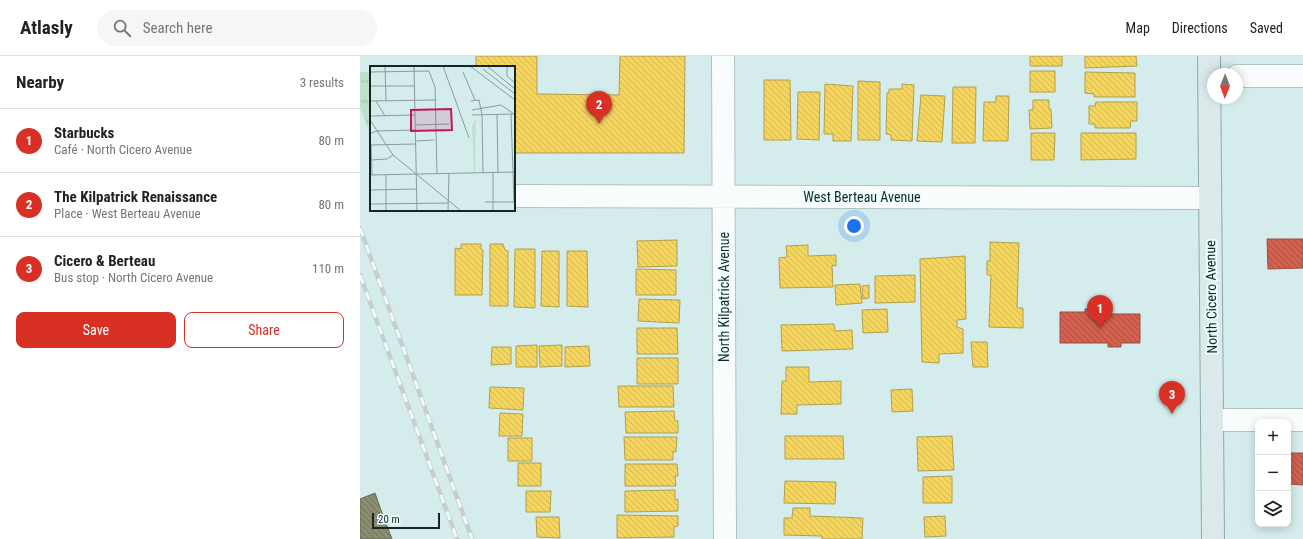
<!DOCTYPE html>
<html lang="en">
<head>
<meta charset="utf-8">
<style>
	body { margin:0; font-family:"Roboto Condensed",sans-serif; background:#f6f6f6; color:#222 }
	.controls { position:absolute; right:12px; bottom:12px; display:grid; overflow:hidden; border-radius:8px; box-shadow:0 2px 10px #0003 }
	.controls button { width:36px; height:36px; display:grid; place-items:center; padding:0; border:0; border-bottom:1px solid #e0e0e0; background:#fff; color:#222; font:20px sans-serif }
	.compass { position:absolute; left:847px; top:12px; width:36px; height:36px; border-radius:50%; background:#fff; box-shadow:0 2px 10px #0003; rotate:181deg }
	.scale { position:absolute; left:12px; bottom:10px; width:68px; box-sizing:border-box; padding-left:4px; border:2px solid #152626; border-top:0; font-size:11px; line-height:14px; white-space:nowrap; color:#152626; -webkit-text-stroke:3px #ebfdfc; paint-order:stroke }
	.you { position:absolute; left:494px; top:170px; width:14px; height:14px; margin:-10px; border:3px solid #fff; border-radius:50%; background:#1a73e8; box-shadow:0 0 0 6px #1a73e833 }
	.badge { display:grid; place-items:center; width:26px; height:26px; border-radius:50%; background:#d93025; color:#fff; font-size:13px; font-weight:700 }
	.pin { position:absolute; translate:-50% -33px; filter:drop-shadow(0 1px 2px #0008) }
	.pin::after { content:''; position:absolute; top:21px; width:14px; height:12px; background:inherit; clip-path:polygon(0 0,100% 0,50% 100%) }
	.list { margin:0; padding:0; list-style:none }
	h2 { display:flex; justify-content:space-between; align-items:center; height:52px; margin:0; padding:0 16px; font-size:17px }
	h2 small { font-size:13px; font-weight:400; color:#767676 }
	.list li { display:grid; grid-template-columns:26px 1fr auto; gap:12px; align-items:center; box-sizing:border-box; height:64px; padding:0 16px; border-top:1px solid #e0e0e0 }
	.list b { display:block; font-size:15px; white-space:nowrap }
	.list p { margin:0; font-size:13px; white-space:nowrap; color:#767676 }
	.list em { font-size:13px; font-style:normal; color:#767676 }
	.actions { display:flex; gap:8px; padding:12px 16px }
	.actions a { flex:1; padding:9px 0; border:1px solid #d93025; border-radius:8px; text-align:center; font-size:14px; color:#d93025 }
	.actions .main { background:#d93025; color:#fff }
	.icon { flex:none; width:22px; height:22px; fill:none; stroke:currentColor; stroke-width:2; stroke-linecap:round; stroke-linejoin:round }
	.map { position:relative; flex:none; width:943px; height:483px; overflow:hidden }
	header { display:flex; align-items:center; gap:24px; box-sizing:border-box; height:56px; padding:0 20px; background:#fff; border-bottom:1px solid #e0e0e0 }
	header strong { font-size:19px }
	nav { display:flex; gap:22px; margin-inline-start:auto; font-size:14px }
	.search { width:280px; height:36px; background:#f6f6f6; display:flex; align-items:center; gap:10px; box-sizing:border-box; padding:0 14px; border-radius:22px; color:#767676; font-size:15px }
	main { display:flex }
	aside { flex:1; background:#fff }
	.map>svg:first-child { display:block }
</style>
</head>
<body>
<header>
<strong>Atlasly</strong>
<div class="search"><svg class="icon" aria-label="search" viewBox="0 0 24 24"><circle cx="10" cy="10" r="6"/><path d="M15 15l6 6"/></svg>Search here</div>
<nav><a>Map</a><a>Directions</a><a>Saved</a></nav>
</header>
<main>
<aside>
<h2>Nearby<small>3 results</small></h2>
<ul class="list">
<li><span class="badge">1</span><div><b>Starbucks</b><p>Café · North Cicero Avenue</p></div><em>80 m</em></li>
<li><span class="badge">2</span><div><b>The Kilpatrick Renaissance</b><p>Place · West Berteau Avenue</p></div><em>80 m</em></li>
<li><span class="badge">3</span><div><b>Cicero &amp; Berteau</b><p>Bus stop · North Cicero Avenue</p></div><em>110 m</em></li>
</ul>
<div class="actions"><a class="main">Save</a><a>Share</a></div>
</aside>
<div class="map">
<svg width="943" height="483" viewBox="0 0 943 483">
	<defs>
		<pattern id="park-tufts" width="24" height="20" patternUnits="userSpaceOnUse"><rect width="24" height="20" fill="#bae2cc"/><path d="M3 7l-1-3M5 7V3M7 7l1-3M15 17l-1-3M17 17v-4M19 17l1-3" fill="none" stroke="#9fc2af"/></pattern>
		<pattern id="homes-back-hatch" width="6" height="6" patternUnits="userSpaceOnUse"><rect width="6" height="6" fill="#f6d55c"/><path d="M-1 5l2 2M0 0l6 6M5-1l2 2" fill="none" stroke="#d2b750"/></pattern>
		<pattern id="shops-back-hatch" width="6" height="6" patternUnits="userSpaceOnUse"><rect width="6" height="6" fill="#d6604d"/><path d="M-1 5l2 2M0 0l6 6M5-1l2 2" fill="none" stroke="#ac4f40"/></pattern>
		<pattern id="industry-back-hatch" width="6" height="6" patternUnits="userSpaceOnUse"><rect width="6" height="6" fill="#8c8c6e"/><path d="M-1 5l2 2M0 0l6 6M5-1l2 2" fill="none" stroke="#71725a"/></pattern>
	</defs>
	<rect width="100%" height="100%" fill="#d4eceb"/>
	<path fill="url(#park-tufts)" d="M0,16H11V80L0,51Z"/>
	<path fill="url(#homes-back-hatch)" stroke="#b2a04c" d="M116,0H177V38L259,39L260,0H325L324,97H154V11H116Z
		M670,0H702V10H670Z
		M725,0H776L777,10L725,12Z
		M670,15H695V36H670Z
		M725,16L775,17V41H734V38L725,37Z
		M404,24H430L431,84H404Z
		M498,25L520,26V84H498Z
		M465,28L493,30L491,85H473V78H464Z
		M542,28L554,29L552,85L531,84V79L526,78L527,37H529V33H542Z
		M593,31H616L615,87H592Z
		M438,36H460L459,84L437,83Z
		M561,39L585,40L582,86L557,85Z
		M636,40H649L648,85H623L624,46H636Z
		M673,44H689V53H691L692,72L670,73L669,54H673Z
		M736,46H777V65H771L770,72H735V68H729V50H735Z
		M671,77H695L694,104H671Z
		M721,77H776V103L721,104Z
		M317,184V210L278,211L277,185Z
		M630,186L659,187L657,252H663V272L629,271L631,219H627V205H630Z
		M101,188H121V193L123,194L122,239H95V192L101,193Z
		M130,188H143L145,194L148,195V250H130Z
		M448,189V200L476,199V210L472,209L473,231L420,232L419,202L427,201L426,190Z
		M155,193H175V252L154,251Z
		M182,195H199V251L181,250Z
		M207,195H227L228,251L207,250Z
		M605,200L606,263L597,264V271L603,273V297L579,298V307L562,306L560,203Z
		M276,213L316,214V239H276Z
		M555,219V246L515,247V220Z
		M500,228L502,247L476,249L475,229Z
		M509,229V242L503,243L502,230Z
		M279,243L320,244L319,267L278,265Z
		M527,253L528,276L503,277L502,254Z
		M474,268L475,275L492,274L493,293L422,295L421,269Z
		M277,272H317L318,298H277Z
		M611,286H627L628,311H613Z
		M177,289V311H156V290Z
		M202,289V310L180,311L179,290Z
		M229,290L230,310L205,311V291Z
		M132,291H151V308L131,309Z
		M277,302H318V328H277Z
		M426,311H449V326L481,325V348L437,349V358H421L422,325H426Z
		M258,330H313L314,351H259Z
		M130,331L164,332L163,354L129,352Z
		M552,333L553,355L532,356L531,334Z
		M314,355L315,365H318V377H266L265,356Z
		M140,357L163,358L162,380H139Z
		M425,380H483L484,403H425Z
		M592,380L594,414L558,415L557,381Z
		M264,381H317L316,396L313,395V404H265Z
		M148,382H172V405H148Z
		M158,407H181V430H158Z
		M265,408H317L318,420H315L316,430H265Z
		M592,420V447H563V421Z
		M425,425L476,426L475,448L424,447Z
		M315,434V444L318,443V455L265,456V435Z
		M166,435H191L190,456H166Z
		M433,452H450V460L503,462L502,483H462V480L424,479V462H432Z
		M257,459L318,460V470L314,471V481L257,482Z
		M585,460L586,480L565,481L564,461Z
		M176,461H199L200,482L177,481Z"/>
	<path fill="url(#shops-back-hatch)" stroke="#9c4f41" d="M907,183H943V212L908,213Z
		M725,253H751L750,258H780V287H761V291H748V287H700V256H725Z
		M928,397H943V429L929,428Z"/>
	<path fill="url(#industry-back-hatch)" stroke="#686d58" d="M15,437L21,454L32,483H0V443Z"/>
	<g fill="none" stroke-linecap="round" stroke-linejoin="round">
		<defs>
			<path id="street" d="M363,0L365,483
				M877,20H943
				M154,140L850,142
				M852,364H943"/>
			<path id="primary" d="M849,0L853,483"/>
		</defs>
		<use href="#street" stroke="#b0c3c2" stroke-width="24"/>
		<use href="#primary" stroke="#8baaad" stroke-width="24"/>
		<use href="#street" stroke="#f9fcfc" stroke-width="22"/>
		<use href="#primary" stroke="#dbe9eb" stroke-width="22"/>
		<defs>
			<path id="rail" d="M0,172L112,483
				M0,219L97,483"/>
		</defs>
		<use href="#rail" stroke="#c7cece" stroke-width="4.5"/>
		<use href="#rail" stroke="#ebfdfc" stroke-width="3" stroke-dasharray="9" stroke-linecap="butt"/>
	</g>
	<g text-anchor="middle" stroke-width="4" stroke-linejoin="round" paint-order="stroke">
		<g font-size="14" fill="#152626" stroke="#ebfdfc">
			<text x="502" y="146">West Berteau Avenue</text>
			<text transform="translate(364 241) rotate(-90)" y="5">North Kilpatrick Avenue</text>
			<text transform="translate(851 241) rotate(-91)" y="5">North Cicero Avenue</text>
		</g>
	</g>
	<g transform="translate(10 10)">
		<rect width="145" height="145" fill="#d4eceb"/>
		<path d="M106,52L105,105H104L102,60Z" fill="#bae2cc"/>
		<path fill="none" stroke="#889d9c" stroke-width="1" d="M15,0L16,35M44,0L47,145M73,0L99,72M100,0L145,34M117,0L145,23M137,0V10L145,17M113,3L145,28M0,6L59,5L65,21L67,108M93,6L105,34M0,20H44M0,35L66,34M6,35L15,50M101,35L109,34L112,49L113,107M102,44L131,39L144,48M127,48L128,107M141,48L144,136M102,49L143,48M0,50L45,49M0,54L23,89L91,145M45,59L79,58M0,68L6,65L45,64M46,75L64,74M0,79L46,78M1,79L2,109M1,94L17,93L23,89M123,107V145M0,109L145,106M16,109V145M0,124L47,123M115,136H145M0,138L78,137M78,145L79,107"/>
		<path fill="#c2185b" fill-opacity="0.15" stroke="#c2185b" stroke-width="2" d="M81,43L82,64L41,65V44Z"/>
		<rect width="145" height="145" fill="none" stroke="#152626" stroke-width="2"/>
	</g>
</svg>
<div class="controls">
<button>+</button>
<button>−</button>
<button><svg class="icon" aria-label="layers" viewBox="0 0 24 24"><path d="M12 4l9 5-9 5-9-5zM3 14l9 5 9-5"/></svg></button>
</div>
<svg class="compass" viewBox="-18 -18 36 36"><path d="M0-13l5 13h-10z" fill="#e53935"/><path d="M0 13l5-13h-10z" fill="#767676"/></svg>
<div class="scale">20 m</div>
<div class="you"></div>
<div class="pin badge" style="left:740px;top:272px">1</div>
<div class="pin badge" style="left:239px;top:68px">2</div>
<div class="pin badge" style="left:812px;top:358px">3</div>
</div>
</main>
</body>
</html>
